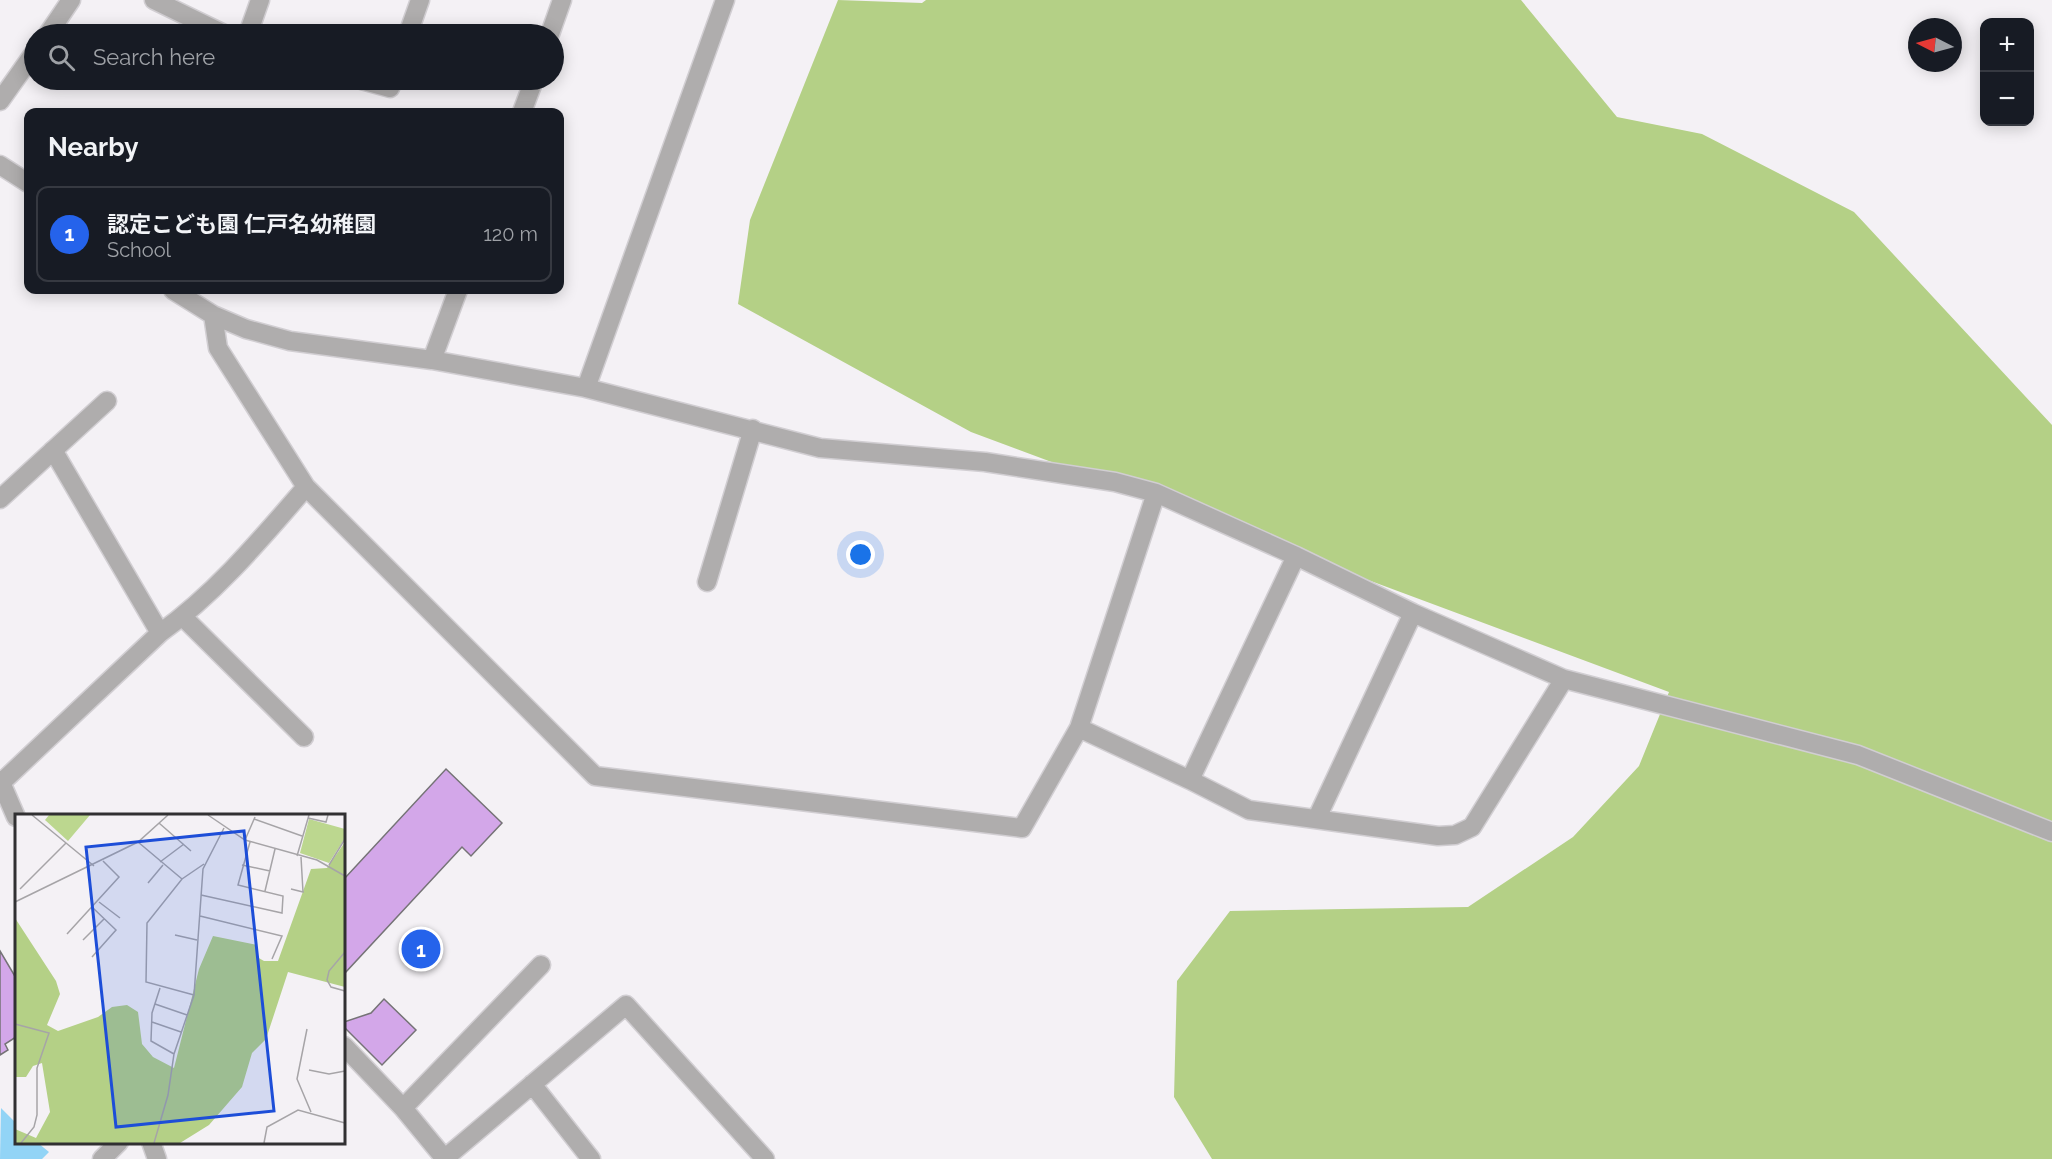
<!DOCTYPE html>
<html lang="en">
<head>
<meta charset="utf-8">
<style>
	body { margin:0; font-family:Raleway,"Noto Sans JP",sans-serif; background:#242831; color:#f1f3f6 }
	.controls { position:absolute; right:18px; top:18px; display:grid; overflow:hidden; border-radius:12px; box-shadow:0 3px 15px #0003 }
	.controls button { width:54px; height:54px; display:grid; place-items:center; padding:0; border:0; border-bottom:2px solid #363941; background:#171b24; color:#f1f3f6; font:30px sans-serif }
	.compass { position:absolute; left:1908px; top:18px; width:54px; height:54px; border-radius:50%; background:#171b24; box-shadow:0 3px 15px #0003; rotate:276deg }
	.you { position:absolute; left:861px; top:555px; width:21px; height:21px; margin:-15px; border:4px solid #fff; border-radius:50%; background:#1a73e8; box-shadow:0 0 0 9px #1a73e833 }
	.badge { display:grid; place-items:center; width:39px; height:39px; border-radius:50%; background:#2563eb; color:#fff; font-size:20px; font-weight:700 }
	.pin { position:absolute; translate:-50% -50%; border:3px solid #fff; box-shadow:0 2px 6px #0006 }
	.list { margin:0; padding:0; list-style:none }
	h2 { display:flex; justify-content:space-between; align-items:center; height:78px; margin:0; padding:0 24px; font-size:26px }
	h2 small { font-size:20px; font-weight:400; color:#9ea1a6 }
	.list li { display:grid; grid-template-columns:39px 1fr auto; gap:18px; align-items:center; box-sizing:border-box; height:96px; margin:0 12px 12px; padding:0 12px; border:2px solid #363941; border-radius:12px }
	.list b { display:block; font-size:22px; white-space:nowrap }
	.list p { margin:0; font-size:20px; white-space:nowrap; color:#9ea1a6 }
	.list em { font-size:20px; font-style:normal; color:#9ea1a6 }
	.icon { flex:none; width:33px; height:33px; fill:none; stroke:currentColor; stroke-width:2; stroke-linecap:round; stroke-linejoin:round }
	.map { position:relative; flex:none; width:2052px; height:1159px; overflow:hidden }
	.search { position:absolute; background:#171b24; box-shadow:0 3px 15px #0003; left:24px; top:24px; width:540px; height:66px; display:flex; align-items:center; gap:15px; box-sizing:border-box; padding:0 21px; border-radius:33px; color:#9ea1a6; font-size:22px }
	.panel { position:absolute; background:#171b24; box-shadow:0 3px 15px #0003; left:24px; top:108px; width:540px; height:186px; border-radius:12px }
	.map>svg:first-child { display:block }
</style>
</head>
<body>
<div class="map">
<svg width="2052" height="1159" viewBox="0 0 2052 1159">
	<rect width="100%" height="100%" fill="#f4f1f5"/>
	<path fill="#b4d086" d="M838,0L922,3L926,0H1521L1617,117L1702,134L1854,212L2052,425V1159H1212L1174,1097L1177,981L1230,911L1468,907L1573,837L1639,766L1669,692L971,432L738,304L750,220Z"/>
	<path fill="#92d4f6" d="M1,1108L16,1123V1142L38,1143L49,1152L42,1159H0Z"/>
	<path fill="#d3a7e9" stroke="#757376" stroke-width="1.5" d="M446,769L502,823L471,856L462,847L344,974V879Z
		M0,951L16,978V1037L5,1044L8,1050L0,1055Z
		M384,999L416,1030L382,1065L344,1027V1022L371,1013Z"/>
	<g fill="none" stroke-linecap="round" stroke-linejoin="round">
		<defs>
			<path id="minor" d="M154,0L224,34
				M48,34L71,0
				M248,34L260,0
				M408,34L420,0
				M550,34L562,0
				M361,80L390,88L393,80
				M0,101L34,53
				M522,112L534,80
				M0,165L28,183
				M173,290L213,315L246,329L290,341L432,360L586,388L820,448L985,462L1115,482L1156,493L1296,556L1413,613L1564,679L1858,755L2052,832
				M213,315L218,348L306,487L595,776L1022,828L1079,728L1156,493
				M432,360L458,290
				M586,388L725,0
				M53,450L160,633
				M0,499L107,401
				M707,582L753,429
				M183,617L304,737
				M1079,728L1190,780L1249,810L1438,836L1455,835L1472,827L1564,679
				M0,780L16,817
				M1190,780L1296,556
				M2,782L160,633C216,593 261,539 306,487
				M1317,818L1413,613
				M344,1046L403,1108L445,1159
				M532,1084L591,1159
				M403,1108L541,965
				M151,1142L157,1159
				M102,1159L119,1142
				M444,1159L626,1005L765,1159"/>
		</defs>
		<use href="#minor" stroke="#d1ced2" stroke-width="21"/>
		<use href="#minor" stroke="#afadad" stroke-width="18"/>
	</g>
	<g transform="translate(15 814)">
		<rect width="330" height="330" fill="#f4f1f5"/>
		<path d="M34,1H75L53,27L30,6ZM294,5L330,15V24L314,49L285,39Z" fill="#bcd78f"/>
		<path d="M330,28V173L273,158L251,225L237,239L227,273L194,311L165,329H0V315L21,324L35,298L27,249L18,252L11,263H0V104L41,167L45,180L32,211L43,217L83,203L97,193L112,191L123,198L127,230L138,243L159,254L184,155L198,122L242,131V143L249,147H263L296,55L312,54Z" fill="#b4d086"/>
		<path fill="none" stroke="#a6a4a7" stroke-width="1.5" d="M17,1L79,52M193,1L230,26L302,46L330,62M293,4L311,8L313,1M239,5L287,22M144,9L176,37M230,26L240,3M123,28L167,65M282,42L294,1M145,48L169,30M227,51L255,57M314,51L330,25M133,69L148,51M5,75L51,29M276,75L288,78L286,43M250,77L260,35M186,81L267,99L268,82L223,71L235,28M0,88L123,28L153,1M84,88L105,104M185,102L267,122L257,145M52,120L104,63L88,47M160,121L182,126M68,126L89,105M330,138L314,157L312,166L316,173L330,177M77,143L101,116L78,94M145,174L137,199L136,227L159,240M179,181L131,168L132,109L167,65L189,50M140,190L172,201M137,208L166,218M0,210L34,219L22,254V301L19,313L6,329M292,215L282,265L296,298M294,256L314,260L330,257M0,275V296M139,329L153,281L159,240L179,181L188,55L209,14M249,329L252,313L283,296L330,309"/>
		<path fill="#1d4ed8" fill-opacity="0.15" stroke="#1d4ed8" stroke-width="3" d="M229,17L259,297L101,313L71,33Z"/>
		<rect width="330" height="330" fill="none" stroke="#313032" stroke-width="3"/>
	</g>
</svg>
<div class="controls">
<button>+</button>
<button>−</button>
</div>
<svg class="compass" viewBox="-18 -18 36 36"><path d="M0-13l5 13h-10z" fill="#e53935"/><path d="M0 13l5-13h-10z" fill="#9ea1a6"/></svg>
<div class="you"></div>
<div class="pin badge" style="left:421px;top:949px">1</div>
<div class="search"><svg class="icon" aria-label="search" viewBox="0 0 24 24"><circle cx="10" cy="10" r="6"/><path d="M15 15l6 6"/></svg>Search here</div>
<section class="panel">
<h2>Nearby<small></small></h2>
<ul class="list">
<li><span class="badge">1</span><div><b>認定こども園 仁戸名幼稚園</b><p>School</p></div><em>120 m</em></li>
</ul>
</section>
</div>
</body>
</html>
